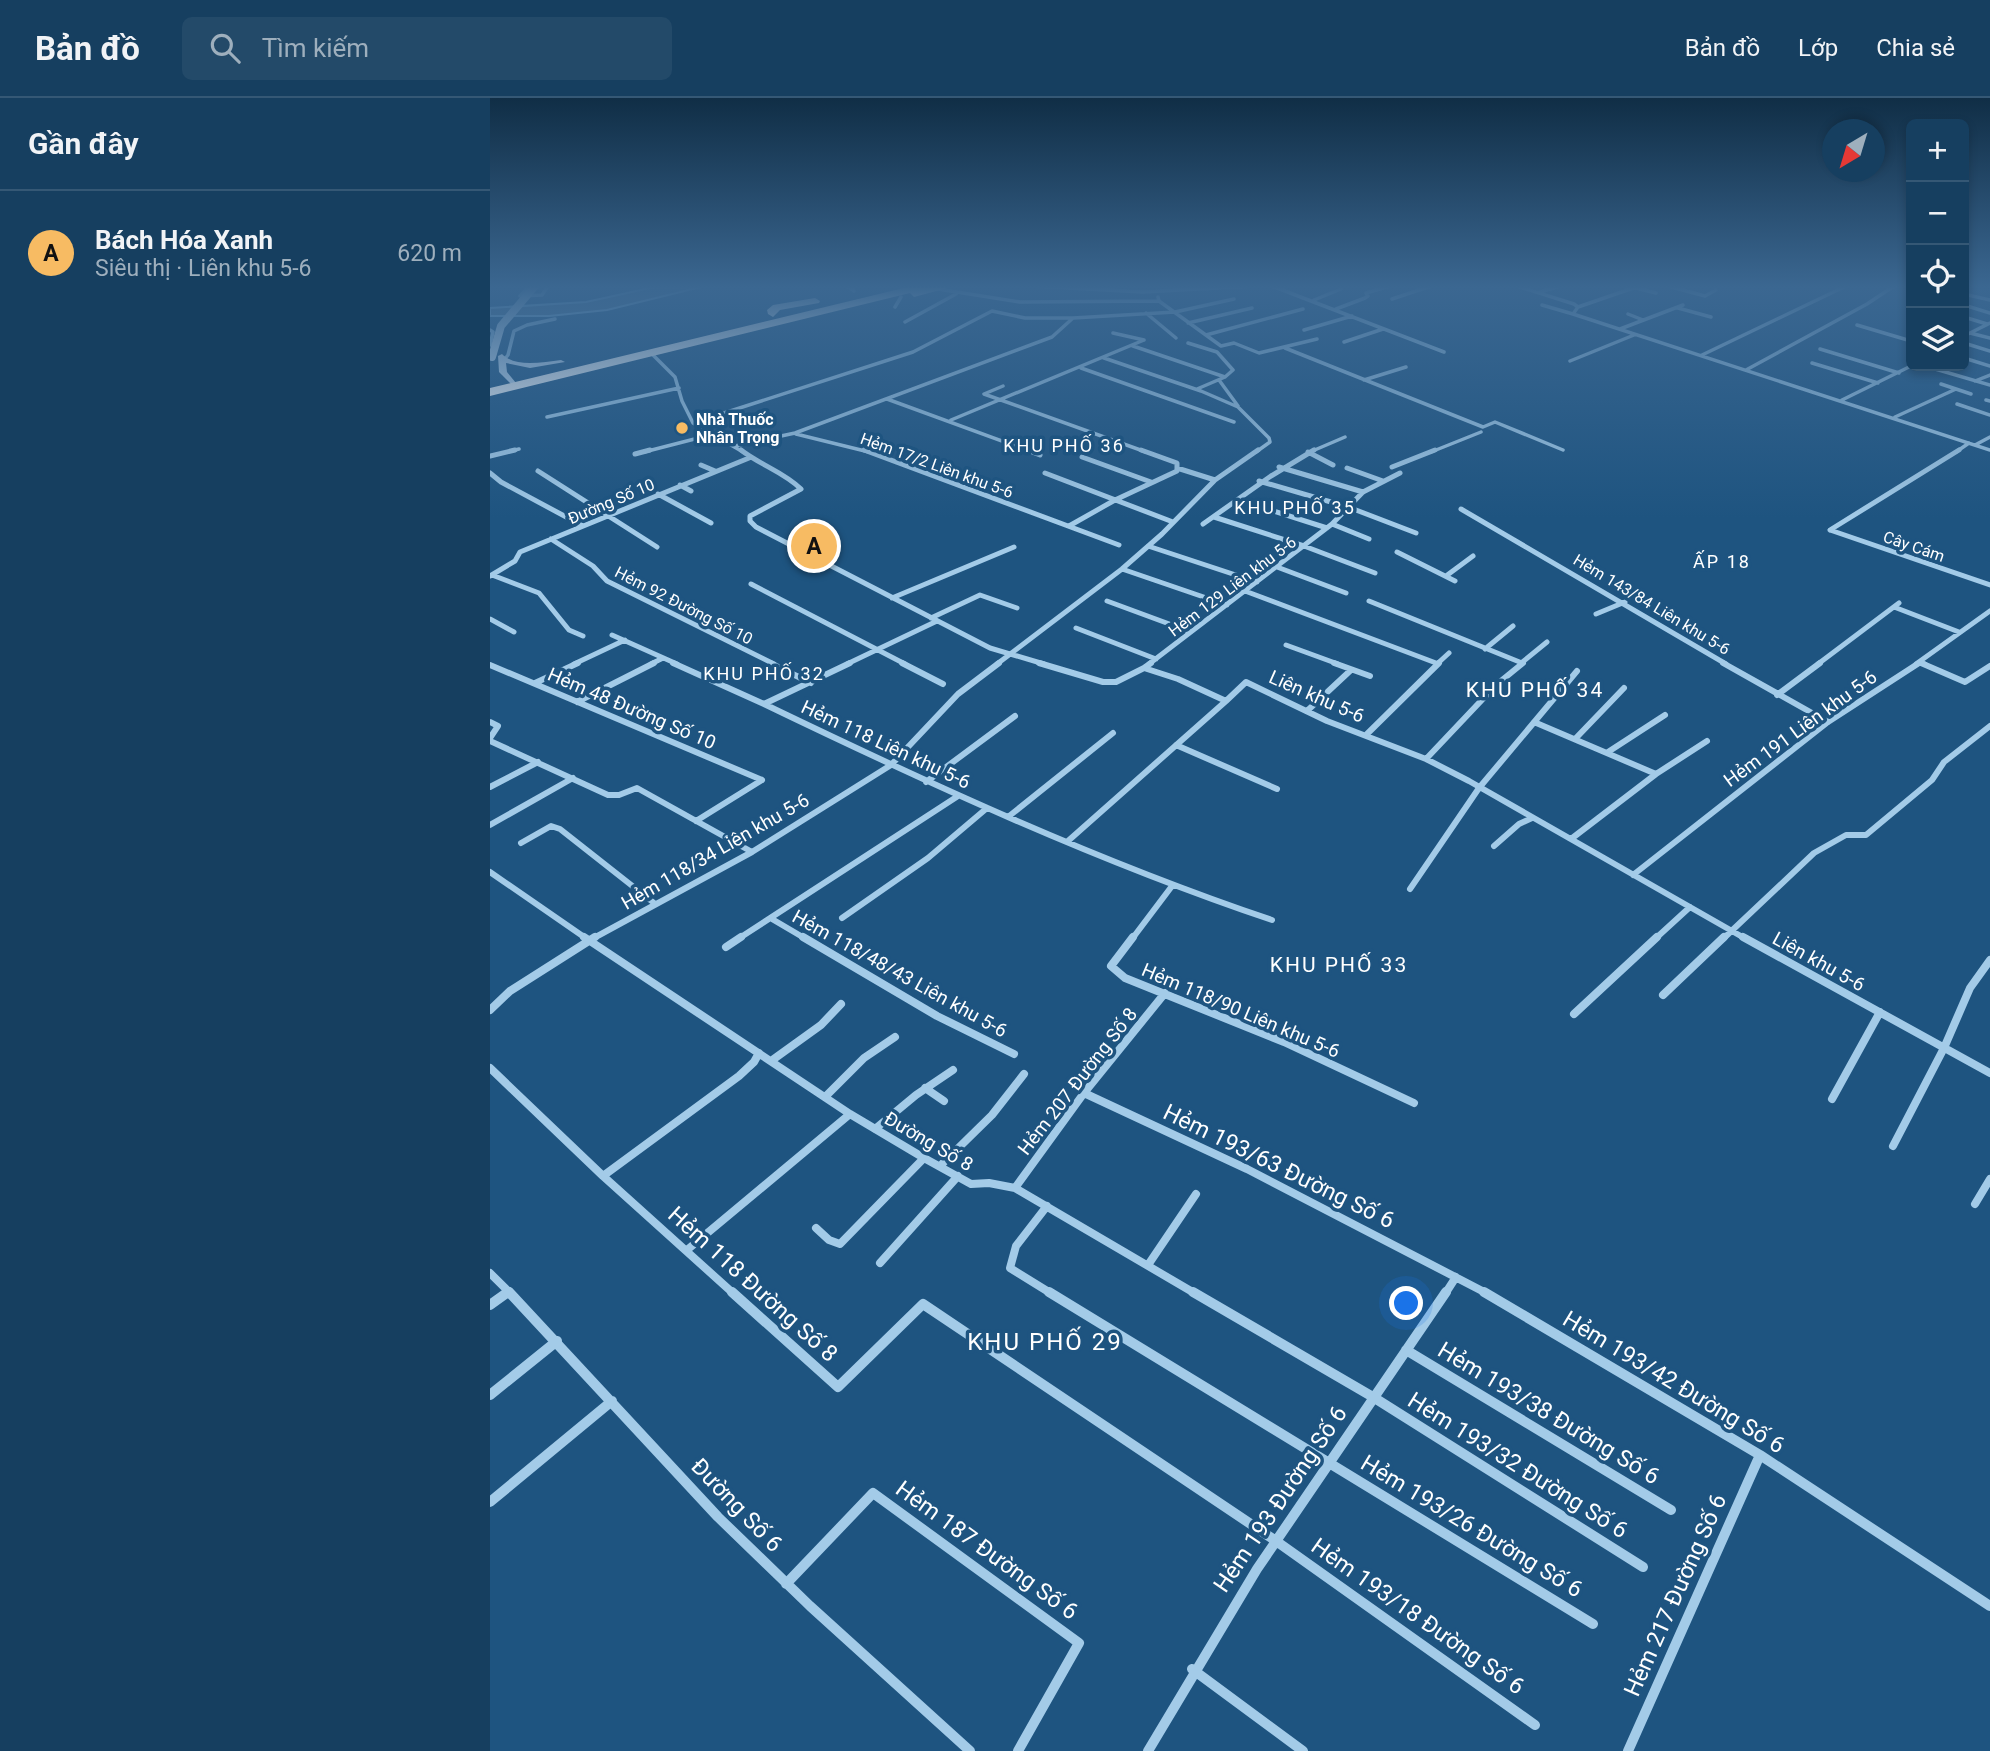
<!DOCTYPE html>
<html lang="vi">
<head>
<meta charset="utf-8">
<style>
	body { margin:0; font-family:Roboto,sans-serif; background:#234a69; color:#f1f3f6 }
	.controls { position:absolute; right:21px; top:21px; display:grid; overflow:hidden; border-radius:10px; box-shadow:0 4px 10px #0003 }
	.controls button { width:63px; height:63px; display:grid; place-items:center; padding:0; border:0; border-bottom:2px solid #355875; background:#163f60; color:#f1f3f6; font:35px sans-serif }
	.compass { position:absolute; left:1332px; top:21px; width:63px; height:63px; border-radius:50%; background:#163f60; box-shadow:0 4px 10px #0003; rotate:218deg }
	.you { position:absolute; left:917px; top:1206px; width:24px; height:24px; margin:-18px; border:5px solid #fff; border-radius:50%; background:#1a73e8; box-shadow:0 0 0 10px #1a73e833 }
	.badge { display:grid; place-items:center; width:46px; height:46px; border-radius:50%; background:#f7bb63; color:#111; font-size:23px; font-weight:700 }
	.pin { position:absolute; translate:-50% -50%; border:4px solid #fff; box-shadow:0 2px 7px #0006 }
	.list { margin:0; padding:0; list-style:none }
	h2 { display:flex; justify-content:space-between; align-items:center; height:91px; margin:0; padding:0 28px; font-size:30px }
	h2 small { font-size:23px; font-weight:400; color:#9eafbd }
	.list li { display:grid; grid-template-columns:46px 1fr auto; gap:21px; align-items:center; box-sizing:border-box; height:126px; padding:0 28px; border-top:2px solid #355875 }
	.list b { display:block; font-size:26px; white-space:nowrap }
	.list p { margin:0; font-size:23px; white-space:nowrap; color:#9eafbd }
	.list em { font-size:23px; font-style:normal; color:#9eafbd }
	.icon { flex:none; width:38px; height:38px; fill:none; stroke:currentColor; stroke-width:2; stroke-linecap:round; stroke-linejoin:round }
	.map { position:relative; flex:none; width:1500px; height:1653px; overflow:hidden }
	header { display:flex; align-items:center; gap:42px; box-sizing:border-box; height:98px; padding:0 35px; background:#163f60; border-bottom:2px solid #355875 }
	header strong { font-size:33px }
	nav { display:flex; gap:38px; margin-inline-start:auto; font-size:24px }
	.search { width:490px; height:63px; background:#234a69; display:flex; align-items:center; gap:18px; box-sizing:border-box; padding:0 24px; border-radius:10px; color:#9eafbd; font-size:26px }
	main { display:flex }
	aside { flex:1; background:#163f60 }
	.map>svg:first-child { display:block }
</style>
</head>
<body>
<header>
<strong>Bản đồ</strong>
<div class="search"><svg class="icon" aria-label="search" viewBox="0 0 24 24"><circle cx="10" cy="10" r="6"/><path d="M15 15l6 6"/></svg>Tìm kiếm</div>
<nav><a>Bản đồ</a><a>Lớp</a><a>Chia sẻ</a></nav>
</header>
<main>
<aside>
<h2>Gần đây<small></small></h2>
<ul class="list">
<li><span class="badge">A</span><div><b>Bách Hóa Xanh</b><p>Siêu thị · Liên khu 5-6</p></div><em>620 m</em></li>
</ul>
</aside>
<div class="map">
<svg width="1500" height="1653" viewBox="0 0 1500 1653">
	<rect width="100%" height="100%" fill="#1e5480"/>
	<path fill="#517898" stroke="#97c7ea" stroke-width="2" d="M169,188H215L117,212L59,218H0V210L96,204Z"/>
	<g fill="none" stroke-linecap="round" stroke-linejoin="round">
		<path stroke="#a3cbe8" stroke-width="3.5" d="M39,188L30,198L52,197L58,188
			M357,188L364,193
			M542,188L653,194L764,188
			M782,188L954,254
			M1027,188L1084,206L1088,209L1083,216L1500,352
			M1178,188L1215,198L1226,192
			M1146,190L1166,195
			M448,191L530,204L669,203
			M1050,194L1070,188
			M1474,196L1500,202
			M668,199L669,203L731,248L744,245L769,255L827,241
			M902,201L941,188
			M824,202L851,191
			M1052,207L1083,216
			M1474,207L1500,215
			M405,209L411,199
			M1088,209L1149,188
			M1188,210L1221,219
			M846,211L875,200L878,198L876,195L900,188
			M656,215L686,240
			M1138,216L1153,222
			M1474,219L1497,226
			M415,224L466,196
			M698,225L762,210
			M1367,227L1421,243
			M1130,231L1193,207
			M0,232L3,234L0,247
			M814,232L862,218
			M623,235L654,242
			M1480,235L1500,240
			M716,237L813,211
			M1474,238L1500,225
			M854,244L893,231
			M698,245L727,254L743,272L735,279L707,291
			M1474,245L1500,253
			M643,248L735,279
			M795,250L993,329L1005,324L1073,352
			M1330,251L1409,275
			M161,255L185,279L192,303L203,325L253,354
			M1212,257L1356,188
			M614,260L711,293L748,309L779,340L780,344L766,354
			M1474,260L1500,268
			M14,262L18,257L24,233L37,227L65,221
			M1080,263L1144,237
			M1322,265L1388,285
			M1435,268L1500,287
			M591,270L744,324
			M1256,272L1377,206L1404,188
			M729,282L748,308
			M874,282L916,269
			M1485,283L1500,277
			M1451,286L1481,296
			M513,288L494,296L656,354
			M397,301L542,354
			M1352,302L1421,268
			M1496,302L1500,303
			M1467,306L1500,317
			M57,319L189,290
			M1405,319L1466,291
			M461,322L654,242
			M203,325L423,254L502,213L535,220H583L685,214L744,201
			M306,336L379,354
			M1485,347L1500,339
			M245,348L305,335L562,239L583,220
			M17,354L29,351
			M154,354L224,336
			M820,354L855,339
			M941,354L991,334
			M1466,354L1479,345"/>
		<path stroke="#a3cbe8" stroke-width="5" d="M251,352C270,367 294,374 311,391L260,418V423L266,429L500,550L554,566
			M374,352L629,447
			M537,352L550,357
			M818,354L843,367
			M145,356L160,352
			M0,358L25,352
			M592,359L661,384
			M211,367L225,373
			M789,369L873,394
			M902,369L945,352
			M687,370L725,382
			M857,370L893,383
			M48,373L167,449
			M0,375L11,384L93,428
			M555,375L683,424
			M769,383L858,409L926,435
			M190,387L201,393
			M168,396L221,425
			M749,402L837,430
			M971,411L1236,566
			M724,419L814,448L885,475
			M713,426L781,378L824,352
			M842,426L879,441
			M579,428L625,402L687,373V365L651,352
			M1340,432L1500,487
			M1340,432L1469,352
			M61,441L103,468L117,483L284,566
			M658,448L767,484
			M907,454L965,483
			M787,469L856,495
			M632,471L737,507
			M2,477L49,495L79,532L93,538
			M0,478L25,463L30,454L259,360
			M956,478L983,458
			M261,486L415,566
			M755,493L946,565
			M402,500L524,449
			M617,503L701,534
			M879,503L1032,565
			M1404,509L1469,534
			M1106,516L1135,504
			M441,520L490,497L527,510
			M0,521L24,534
			M586,530L666,561
			M122,537L187,566
			M796,547L848,566
			M995,551L1023,528
			M1430,564L1435,566
			M84,566L135,542
			M161,566L173,560
			M357,566L447,523
			M507,566L632,471L672,436L725,382L768,352
			M659,566L842,426L873,394L910,375
			M947,566L959,555
			M1030,566L1057,544
			M1328,566L1409,505
			M1426,566L1500,513"/>
		<path stroke="#a3cbe8" stroke-width="6" d="M183,565L274,606
			M280,565L321,585
			M360,565L274,606C440,686 607,763 782,822
			M412,565L453,586
			M549,565L613,584H626L654,570L688,581L736,603L756,584L837,623L936,661L979,683L1256,841
			M844,565L880,578
			M1233,565L1338,624
			M1431,565L1475,584L1500,568
			M0,567L272,682
			M654,570L661,565
			M45,585L88,565
			M1287,597L1330,565
			M87,604L164,565
			M817,613L861,572
			M0,624L8,628L0,640
			M1044,624L1166,676
			M876,637L949,565
			M1086,640L1134,590
			M0,643L118,697H129L147,690L262,754
			M686,647L787,691
			M1118,654L1175,617
			M936,661L1006,587L1033,565
			M436,684L525,618
			M0,689L48,664
			M518,719L623,635
			M206,723L272,682
			M0,727L83,680
			M1081,741L1166,676L1217,643
			M578,743L736,603
			M31,745L61,728L70,731L164,805
			M1004,748L1029,726L1042,720
			M0,774L97,841
			M1143,777L1338,624L1429,565
			M920,791L989,690L1087,573
			M352,820L438,760L497,710
			M282,821L316,841
			M102,841L262,754L401,667L468,596L509,565
			M248,841L468,698
			M642,841L682,788
			M1165,841L1200,809
			M1233,841L1324,755L1356,737H1376L1442,682L1454,664L1500,628"/>
		<path stroke="#a3cbe8" stroke-width="8" d="M94,839L360,1016L434,1060L481,1086L499,1085L525,1090L706,1196
			M313,839L447,918L524,956
			M643,839L621,868L635,880L794,944L924,1005
			M1253,839L1500,975
			M236,849L251,839
			M1173,897L1234,839
			M0,912L20,893L105,839
			M1084,916L1167,839
			M281,963L331,927L351,906
			M0,970L113,1078L244,1196
			M435,990L454,1003
			M594,995L757,1071L998,1196
			M335,999L374,960L405,939
			M1342,1001L1390,914
			M385,1031L426,997L463,972
			M1403,1048L1454,950L1480,890L1500,862
			M450,1068L502,1017L534,976
			M113,1078L249,978L264,964L269,955
			M525,1090L594,995L675,895
			M1485,1106L1500,1081
			M557,1108L526,1148L520,1170L562,1196
			M326,1130L339,1142L350,1146L434,1060
			M197,1152L360,1016
			M390,1165L468,1078
			M658,1167L706,1096
			M0,1175L21,1196
			M15,1196L19,1193
			M955,1196L966,1179"/>
		<path stroke="#a3cbe8" stroke-width="10" d="M19,1194L228,1419L320,1508L480,1653
			M242,1194L348,1289L433,1206L786,1443L1045,1627
			M559,1194L1103,1526
			M703,1194L883,1299L1153,1469
			M994,1194L1270,1357L1500,1508
			M0,1207L18,1194
			M916,1252L1181,1412
			M0,1297L67,1243
			M0,1404L122,1303
			M296,1486L383,1395L589,1545L528,1653
			M702,1571L813,1653
			M658,1653L767,1471L956,1194
			M1138,1653L1270,1357"/>
		<path fill="#cee4f7" fill-rule="evenodd" d="M12,256C26,270 52,264 71,262L75,264L40,270L16,265L17,274L26,285L22,287L9,274L8,258Z"/>
		<path fill="#fff" fill-rule="evenodd" d="M422,188H465L424,199L420,195L0,298V290Z
			M325,200L330,203L329,205L290,212L283,219L278,216L277,212L283,207Z"/>
		<path stroke="#cee4f7" stroke-width="8" d="M2,259L11,228L45,188"/>
	</g>
	<linearGradient id="sky" x2="0" y2="1"><stop stop-color="#102e46"/><stop offset="0.45" stop-color="#3b6791"/><stop offset="1" stop-color="#3b6791" stop-opacity="0"/></linearGradient>
	<rect width="1500" height="420" fill="url(#sky)"/>
	<circle fill="#f7bb63" stroke="#1e5480" stroke-width="2.5" cx="192" cy="330" r="7"/>
	<g text-anchor="middle" stroke-width="7" stroke-linejoin="round" paint-order="stroke">
		<g font-size="16" font-weight="bold" fill="#fff" stroke="#1e5480" text-anchor="start">
			<text x="206" y="327">Nhà Thuốc<tspan x="206" dy="18">Nhân Trọng</tspan></text>
		</g>
		<g font-size="16" fill="#fff" stroke="#1e5480">
			<text transform="translate(447 367) rotate(20)" y="6">Hẻm 17/2 Liên khu 5-6</text>
			<text transform="translate(121 403) rotate(-23)" y="6">Đường Số 10</text>
			<text transform="translate(1424 448) rotate(19)" y="6">Cây Cám</text>
			<text transform="translate(742 488) rotate(-37)" y="6">Hẻm 129 Liên khu 5-6</text>
			<text transform="translate(1162 506) rotate(31)" y="6">Hẻm 143/84 Liên khu 5-6</text>
			<text transform="translate(194 507) rotate(27)" y="6">Hẻm 92 Đường Số 10</text>
		</g>
		<g font-size="18" letter-spacing="2" fill="#fff" stroke="#1e5480">
			<text x="574" y="354">KHU PHỐ 36</text>
			<text x="805" y="416">KHU PHỐ 35</text>
			<text x="1232" y="470">ẤP 18</text>
			<text x="274" y="582">KHU PHỐ 32</text>
		</g>
		<g font-size="19" fill="#fff" stroke="#1e5480">
			<text transform="translate(827 598) rotate(24)" y="7">Liên khu 5-6</text>
			<text transform="translate(142 610) rotate(23)" y="7">Hẻm 48 Đường Số 10</text>
			<text transform="translate(1310 630) rotate(-36)" y="7">Hẻm 191 Liên khu 5-6</text>
			<text transform="translate(396 646) rotate(25)" y="7">Hẻm 118 Liên khu 5-6</text>
			<text transform="translate(225 753) rotate(-30)" y="7">Hẻm 118/34 Liên khu 5-6</text>
			<text transform="translate(1329 863) rotate(29)" y="7">Liên khu 5-6</text>
			<text transform="translate(410 875) rotate(29)" y="7">Hẻm 118/48/43 Liên khu 5-6</text>
			<text transform="translate(751 912) rotate(23)" y="7">Hẻm 118/90 Liên khu 5-6</text>
			<text transform="translate(587 983) rotate(-52)" y="7">Hẻm 207 Đường Số 8</text>
			<text transform="translate(439 1043) rotate(30)" y="7">Đường Số 8</text>
		</g>
		<g font-size="21" letter-spacing="2" fill="#fff" stroke="#1e5480">
			<text x="1045" y="599">KHU PHỐ 34</text>
			<text x="849" y="874">KHU PHỐ 33</text>
		</g>
		<g font-size="23" fill="#fff" stroke="#1e5480">
			<text transform="translate(789 1068) rotate(26)" y="8">Hẻm 193/63 Đường Số 6</text>
			<text transform="translate(263 1186) rotate(42)" y="8">Hẻm 118 Đường Số 8</text>
			<text transform="translate(1184 1284) rotate(31)" y="8">Hẻm 193/42 Đường Số 6</text>
			<text transform="translate(1059 1315) rotate(31)" y="8">Hẻm 193/38 Đường Số 6</text>
			<text transform="translate(1028 1367) rotate(32)" y="8">Hẻm 193/32 Đường Số 6</text>
			<text transform="translate(790 1401) rotate(-56)" y="8">Hẻm 193 Đường Số 6</text>
			<text transform="translate(247 1407) rotate(46)" y="8">Đường Số 6</text>
			<text transform="translate(982 1428) rotate(31)" y="8">Hẻm 193/26 Đường Số 6</text>
			<text transform="translate(497 1452) rotate(36)" y="8">Hẻm 187 Đường Số 6</text>
			<text transform="translate(1185 1497) rotate(-66)" y="8">Hẻm 217 Đường Số 6</text>
			<text transform="translate(928 1518) rotate(35)" y="8">Hẻm 193/18 Đường Số 6</text>
		</g>
		<g font-size="24" letter-spacing="2" fill="#fff" stroke="#1e5480">
			<text x="555" y="1252">KHU PHỐ 29</text>
		</g>
	</g>
</svg>
<div class="controls">
<button>+</button>
<button>−</button>
<button><svg class="icon" aria-label="locate" viewBox="0 0 24 24"><circle cx="12" cy="12" r="6"/><path d="M12 2v4M12 18v4M2 12h4M18 12h4"/></svg></button>
<button><svg class="icon" aria-label="layers" viewBox="0 0 24 24"><path d="M12 4l9 5-9 5-9-5zM3 14l9 5 9-5"/></svg></button>
</div>
<svg class="compass" viewBox="-18 -18 36 36"><path d="M0-13l5 13h-10z" fill="#e53935"/><path d="M0 13l5-13h-10z" fill="#9eafbd"/></svg>
<div class="you"></div>
<div class="pin badge" style="left:324px;top:448px">A</div>
</div>
</main>
</body>
</html>
